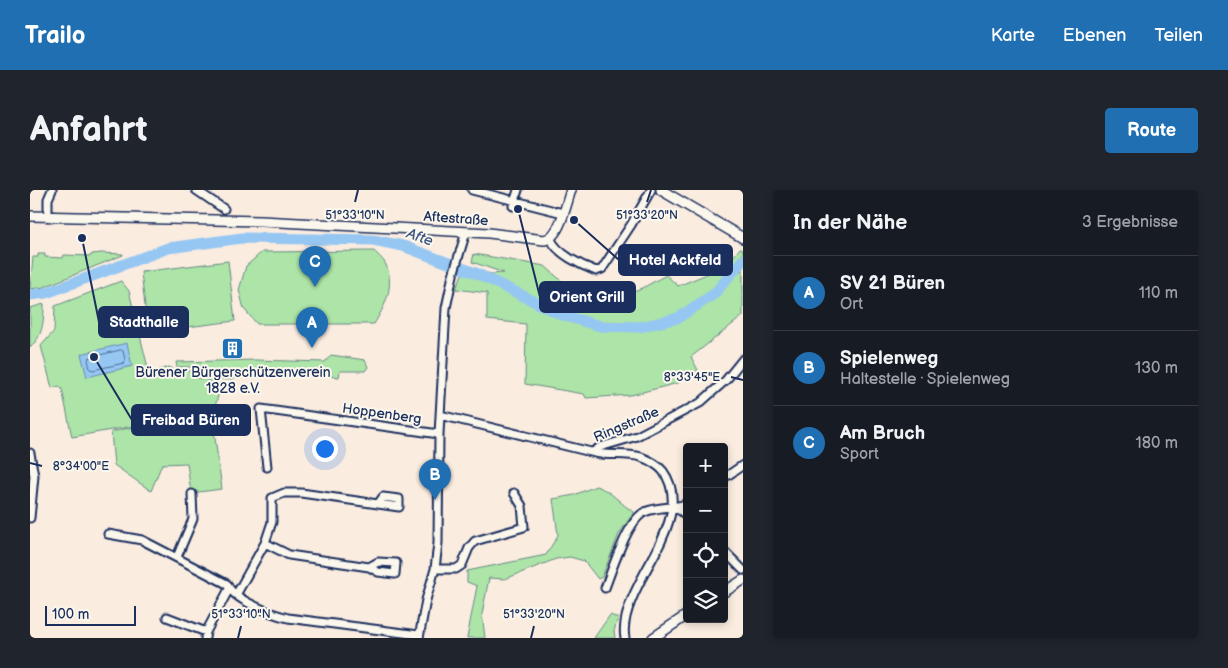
<!DOCTYPE html>
<html lang="de">
<head>
<meta charset="utf-8">
<style>
	body { margin:0; font-family:"Balsamiq Sans",sans-serif; background:#20242c; color:#f1f3f6 }
	.controls { position:absolute; right:15px; bottom:15px; display:grid; overflow:hidden; border-radius:5px; box-shadow:0 2px 8px #0003 }
	.controls button { width:45px; height:45px; display:grid; place-items:center; padding:0; border:0; border-bottom:1px solid #363941; background:#171b24; color:#f1f3f6; font:25px sans-serif }
	.scale { position:absolute; left:15px; bottom:12px; width:91px; box-sizing:border-box; padding-left:5px; border:2px solid #1b2f5e; border-top:0; font-size:14px; line-height:18px; white-space:nowrap; color:#1b2f5e; -webkit-text-stroke:4px #fbf7ec; paint-order:stroke }
	.you { position:absolute; left:294px; top:258px; width:18px; height:18px; margin:-12px; border:4px solid #fff; border-radius:50%; background:#1a73e8; box-shadow:0 0 0 8px #1a73e833 }
	.badge { display:grid; place-items:center; width:32px; height:32px; border-radius:50%; background:#1f6fb2; color:#fff; font-size:16px; font-weight:700 }
	.pin { position:absolute; translate:-50% -41px; filter:drop-shadow(0 1px 2px #0008) }
	.pin::after { content:''; position:absolute; top:26px; width:18px; height:15px; background:inherit; clip-path:polygon(0 0,100% 0,50% 100%) }
	.list { margin:0; padding:0; list-style:none }
	h2 { display:flex; justify-content:space-between; align-items:center; height:65px; margin:0; padding:0 20px; font-size:21px }
	h2 small { font-size:16px; font-weight:400; color:#9ea1a6 }
	.list li { display:grid; grid-template-columns:32px 1fr auto; gap:15px; align-items:center; box-sizing:border-box; height:75px; padding:0 20px; border-top:1px solid #363941 }
	.list b { display:block; font-size:19px; white-space:nowrap }
	.list p { margin:0; font-size:16px; white-space:nowrap; color:#9ea1a6 }
	.list em { font-size:16px; font-style:normal; color:#9ea1a6 }
	.icon { flex:none; width:28px; height:28px; fill:none; stroke:currentColor; stroke-width:2; stroke-linecap:round; stroke-linejoin:round }
	.map { position:relative; flex:none; width:713px; height:448px; overflow:hidden; border-radius:5px }
	header { display:flex; align-items:center; gap:30px; box-sizing:border-box; height:70px; padding:0 25px; background:#1f6fb2; color:#fff }
	header strong { font-size:24px }
	nav { display:flex; gap:28px; margin-inline-start:auto; font-size:18px }
	.intro { display:flex; align-items:center; justify-content:space-between; box-sizing:border-box; height:120px; padding:0 30px }
	h1 { margin:0; font-size:35px }
	.button { padding:12px 22px; border-radius:5px; background:#1f6fb2; color:#fff; font-size:18px; font-weight:700 }
	main { display:flex; gap:30px; padding:0 30px }
	aside { flex:1; background:#171b24; border-radius:5px; box-shadow:0 2px 8px #0003 }
	.map>svg:first-child { display:block }
</style>
</head>
<body>
<header>
<strong>Trailo</strong>
<nav><a>Karte</a><a>Ebenen</a><a>Teilen</a></nav>
</header>
<div class="intro"><h1>Anfahrt</h1><a class="button">Route</a></div>
<main>
<div class="map">
<svg width="713" height="448" viewBox="0 0 713 448">
	<rect width="100%" height="100%" fill="#fbece0"/>
	<filter id="ink" filterUnits="userSpaceOnUse"><feTurbulence type="fractalNoise" baseFrequency=".02" numOctaves="2"/><feDisplacementMap in="SourceGraphic" scale="10" xChannelSelector="R" yChannelSelector="G"/><feConvolveMatrix kernelMatrix="1 2 1 2 8 2 1 2 1" color-interpolation-filters="sRGB"/></filter>
	<g filter="url(#ink)">
		<path fill="#ade4a7" stroke="#648a82" d="M710,58L713,60V126L661,167L668,180L648,193L601,205L556,208L554,204L495,194L496,134L457,130V103L426,99L435,77L461,84L474,83L442,72L444,64L515,76L547,105L607,101L636,85L648,96L696,76Z
			M344,61C348,65 354,70 356,75C365,97 355,116 344,134H227L214,119L209,100L216,76L232,62Z
			M71,63L93,64V65L14,97L0,99L3,67H8V64H15V67L33,68L34,65L61,66L62,64Z
			M198,71L205,131L118,142L111,82Z
			M91,91L99,101L118,178L121,183L139,177L146,181H161L162,187L192,193L182,226L192,299L161,303L157,273L132,274L121,301L84,275L81,242L121,233L42,247L32,199L29,196L22,198L11,156L24,141L25,116Z
			M14,114C14,130 13,147 0,157V118Z
			M301,165L335,170L338,177L335,181H310L309,187L255,181L195,190L164,182L163,177H147L146,172L226,170L295,172Z
			M566,296C582,301 590,314 604,322L589,344L572,387L568,389L554,371L540,367L526,369L475,389L459,388L452,424L455,448H437L447,396L437,392V381L516,365L528,345L523,309L544,305Z
			M580,425L588,428L584,441L585,448H564Z"/>
		<path fill="#96c7f2" stroke="#658ab7" d="M97,153L102,176L57,187L51,164Z"/>
		<g fill="none" stroke-linecap="round" stroke-linejoin="round">
			<path stroke="#4c6c99" stroke-width="1" d="M91,160L93,161L95,170L94,173L63,180L60,179L58,170L59,168Z"/>
			<path stroke="#96c7f2" stroke-width="11" d="M0,105L16,103L138,58L212,48L343,50L373,56L448,84L532,125L570,136L610,137L648,128L684,104L713,70"/>
			<defs>
				<path id="minor" d="M166,0L194,19
					M442,0L533,23
					M483,16L488,0
					M18,27V9L22,0
					M521,49C526,63 552,76 566,81L572,79L601,35L621,0
					M410,225C462,238 514,251 565,263C580,266 596,263 611,267C619,270 627,274 633,281C652,307 638,339 625,364C613,386 590,423 595,448
					M563,262L570,257L607,246L670,213L696,190L713,169
					M0,263L4,286L0,328
					M237,277L231,219L409,244
					M694,288L713,275
					M642,317L651,321L657,326
					M78,344L112,350L197,394C203,410 242,424 258,428L389,445
					M235,353L259,365L339,377L348,382L365,384L366,373L348,372L339,377
					M694,361L713,380
					M147,367L163,329L162,304
					M405,379H426L432,375L439,358L445,351L494,337L492,316L484,303
					M575,398C582,380 598,329 615,322C626,317 641,318 653,315L657,313
					M206,405L235,353L242,332V308L254,303H271L369,317V309L353,307L348,314
					M137,427L176,442
					M175,448L176,442L199,399
					M389,448L396,410L405,379L408,353L409,244L416,118L423,85L436,42"/>
				<path id="major" d="M631,0L713,48
					M0,26L231,31L459,43L514,50C530,48 536,14 541,0
					M694,402L713,390
					M623,448L657,425"/>
			</defs>
			<use href="#minor" stroke="#1b2f5e" stroke-width="11"/>
			<use href="#major" stroke="#1b2f5e" stroke-width="12"/>
			<use href="#minor" stroke="#fbf7ec" stroke-width="7"/>
			<use href="#major" stroke="#fbf7ec" stroke-width="9"/>
		</g>
	</g>
	<path fill="none" stroke="#1b2f5e" stroke-width="2" d="M325,12L328,0M617,12L621,0M701,187L713,190M0,273L12,276M208,448L211,436M501,448L504,436"/>
	<defs>
		<symbol id="building-square" viewBox="-11 -11 22 22"><rect x="-9" y="-9" width="18" height="18" rx="4" fill="#1f6fb2" stroke="#fbf7ec"/><path d="M-4-6H4V6H1V3H-1V6H-4ZM-2.5-4.3h1.7v1.8h-1.7ZM.8-4.3h1.7v1.8H.8ZM-2.5-1h1.7V.8h-1.7ZM.8-1h1.7V.8H.8Z" fill="#fff"/></symbol>
	</defs>
	<g fill-rule="evenodd">
		<use href="#building-square" x="190" y="146" width="25" height="25"/>
	</g>
	<g text-anchor="middle" stroke-width="4" stroke-linejoin="round" paint-order="stroke">
		<g font-size="14" fill="#1b2f5e" stroke="#fbf7ec">
			<text transform="translate(426 28) rotate(4)" y="5">Aftestraße</text>
			<text transform="translate(352 223) rotate(8)" y="5">Hoppenberg</text>
			<text transform="translate(596 234) rotate(-23)" y="5">Ringstraße</text>
		</g>
		<g font-size="14" fill="#1b2f5e" stroke="#fbf7ec">
			<text x="203" y="187">Bürener Bürgerschützenverein<tspan x="203" dy="16">1828 e.V.</tspan></text>
		</g>
		<g font-size="15" font-style="italic" fill="#3a5583" stroke="#fbf7ec">
			<text transform="translate(390 47) rotate(19)" y="5">Afte</text>
		</g>
	</g>
	<g font-size="12" text-anchor="middle" fill="#1b2f5e" stroke="#fbf7ec" stroke-width="4" stroke-linejoin="round" paint-order="stroke">
		<text x="325" y="29">51°33'10"N</text>
		<text x="617" y="29">51°33'20"N</text>
		<text x="662" y="191">8°33'45"E</text>
		<text x="51" y="280">8°34'00"E</text>
		<text x="211" y="428">51°33'10"N</text>
		<text x="504" y="428">51°33'20"N</text>
	</g>
	<path fill="none" stroke="#1b2f5e" stroke-width="2" d="M544 30L589 70M488 19L510 107M52 48L69 132M64 167L102 230"/>
	<g fill="#1b2f5e" stroke="#fbf7ec" stroke-width="2">
		<circle cx="544" cy="30" r="5"/>
		<circle cx="488" cy="19" r="5"/>
		<circle cx="52" cy="48" r="5"/>
		<circle cx="64" cy="167" r="5"/>
	</g>
	<g fill="#1b2f5e" stroke="#1b2f5e" stroke-width="2">
		<rect x="589" y="55" width="113" height="30" rx="5"/>
		<rect x="510" y="92" width="95" height="30" rx="5"/>
		<rect x="69" y="117" width="89" height="30" rx="5"/>
		<rect x="102" y="215" width="118" height="30" rx="5"/>
	</g>
	<g font-size="15" text-anchor="middle" font-weight="bold" fill="#fff">
		<text x="645" y="75">Hotel Ackfeld</text>
		<text x="557" y="112">Orient Grill</text>
		<text x="114" y="137">Stadthalle</text>
		<text x="161" y="235">Freibad Büren</text>
	</g>
</svg>
<div class="controls">
<button>+</button>
<button>−</button>
<button><svg class="icon" aria-label="locate" viewBox="0 0 24 24"><circle cx="12" cy="12" r="6"/><path d="M12 2v4M12 18v4M2 12h4M18 12h4"/></svg></button>
<button><svg class="icon" aria-label="layers" viewBox="0 0 24 24"><path d="M12 4l9 5-9 5-9-5zM3 14l9 5 9-5"/></svg></button>
</div>
<div class="scale">100 m</div>
<div class="you"></div>
<div class="pin badge" style="left:282px;top:158px">A</div>
<div class="pin badge" style="left:405px;top:310px">B</div>
<div class="pin badge" style="left:285px;top:97px">C</div>
</div>
<aside>
<h2>In der Nähe<small>3 Ergebnisse</small></h2>
<ul class="list">
<li><span class="badge">A</span><div><b>SV 21 Büren</b><p>Ort</p></div><em>110 m</em></li>
<li><span class="badge">B</span><div><b>Spielenweg</b><p>Haltestelle · Spielenweg</p></div><em>130 m</em></li>
<li><span class="badge">C</span><div><b>Am Bruch</b><p>Sport</p></div><em>180 m</em></li>
</ul>
</aside>
</main>
</body>
</html>
